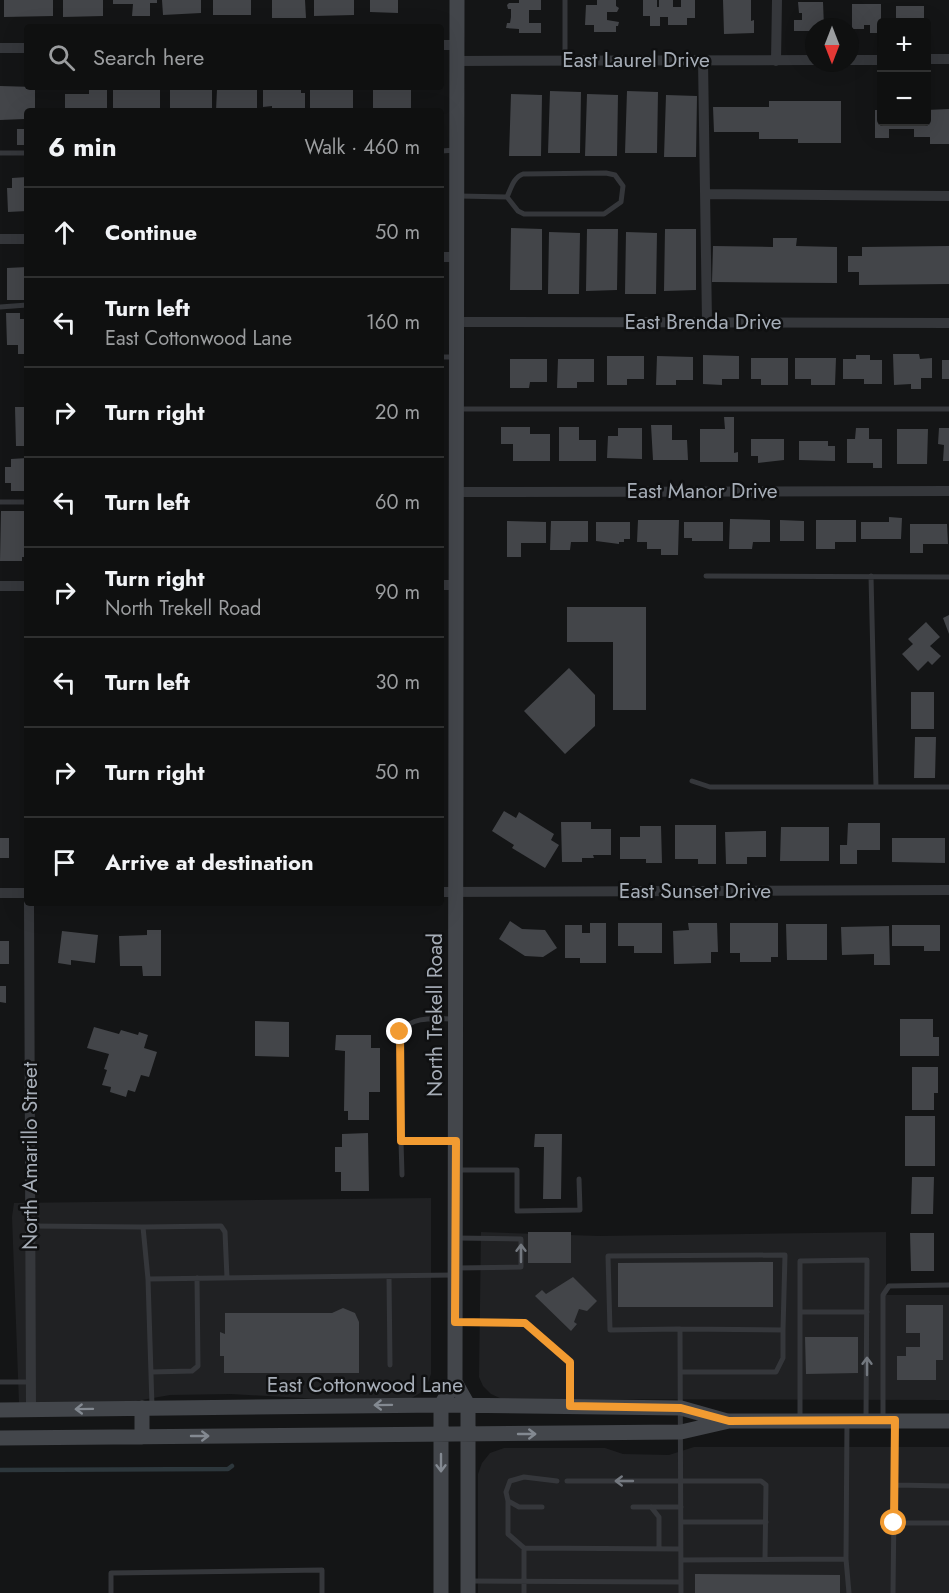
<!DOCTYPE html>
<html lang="en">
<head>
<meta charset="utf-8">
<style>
	body { margin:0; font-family:Jost,sans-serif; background:#181919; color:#f1f3f6 }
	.controls { position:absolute; right:18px; top:18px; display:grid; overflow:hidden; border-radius:6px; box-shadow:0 6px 24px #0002 }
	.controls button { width:54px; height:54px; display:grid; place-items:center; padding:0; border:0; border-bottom:2px solid #2f3030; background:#0f1010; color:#f1f3f6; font:30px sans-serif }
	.compass { position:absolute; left:805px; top:18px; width:54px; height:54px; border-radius:50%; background:#0f1010; box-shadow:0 6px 24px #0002; rotate:180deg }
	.stop { position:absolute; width:18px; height:18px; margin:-14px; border:4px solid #f29b31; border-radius:50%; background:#fff }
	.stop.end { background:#f29b31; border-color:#fff; box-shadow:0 2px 6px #0008 }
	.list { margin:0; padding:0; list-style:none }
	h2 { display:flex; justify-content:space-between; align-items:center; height:78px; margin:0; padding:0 24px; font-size:26px }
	h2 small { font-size:20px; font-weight:400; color:#9b9d9f }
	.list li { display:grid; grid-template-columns:39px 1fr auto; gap:18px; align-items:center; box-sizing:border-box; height:90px; padding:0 24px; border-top:2px solid #2f3030 }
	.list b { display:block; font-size:22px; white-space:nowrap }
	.list p { margin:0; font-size:20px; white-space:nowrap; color:#9b9d9f }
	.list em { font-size:20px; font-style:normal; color:#9b9d9f }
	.icon { flex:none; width:33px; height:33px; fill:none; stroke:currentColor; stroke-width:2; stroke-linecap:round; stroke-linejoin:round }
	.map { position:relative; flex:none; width:949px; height:1593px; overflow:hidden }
	.search { position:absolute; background:#0f1010; box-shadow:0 6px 24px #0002; left:24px; top:24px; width:420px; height:66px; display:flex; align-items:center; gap:15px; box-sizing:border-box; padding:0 21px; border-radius:6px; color:#9b9d9f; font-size:22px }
	.panel { position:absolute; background:#0f1010; box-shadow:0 6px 24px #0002; left:24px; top:108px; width:420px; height:798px; border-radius:6px }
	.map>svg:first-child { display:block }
</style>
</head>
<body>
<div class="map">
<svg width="949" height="1593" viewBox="0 0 949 1593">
	<rect width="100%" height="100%" fill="#141516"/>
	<path fill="#202123" d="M431,1198V1374L427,1385L420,1393L410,1399L357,1401L231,1394L170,1395L125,1403H19L12,1217L14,1203Z
		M481,1232L599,1236L886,1232V1295H949V1400L502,1399L491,1394L483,1386L479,1377Z
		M694,1447H949V1593H478V1474L482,1463L490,1453L504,1448H605L623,1454L669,1455Z"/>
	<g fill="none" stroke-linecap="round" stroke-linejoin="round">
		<path stroke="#2d373c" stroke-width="4.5" d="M0,1470L228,1469L232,1466"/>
	</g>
	<path fill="#434549" d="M4,0H53V16L4,17Z
		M63,0H103V16L63,17Z
		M113,0H157V3H150V16H132L133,4H113Z
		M162,0H201V13L163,15Z
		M213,0H251V15H213Z
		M272,0H305L306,18H272Z
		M314,0H354V15L314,16Z
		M370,0H398V13L370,12Z
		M519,0H541V10H529V23H541V33H519V29L506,28L507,23H510L511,17V9H508L507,5L509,3H519Z
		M597,0H616V6L619,8L617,12H607V20L619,22L618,26H616V32H594V25H585L586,5H597Z
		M643,0H657V7H659V0H673V7H681V0H695V18H687V25H668V17H660V26H650V16H643Z
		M723,0H751V21L754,20V33L724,34Z
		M798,2H823L824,27H814V31H794V20H802V13H799Z
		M852,4H881V33H870V25H864V29H852Z
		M896,6H924V22H896Z
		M0,86L35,87V111H27V114H24L25,119L0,120Z
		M89,87H107V111H65V94H89Z
		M113,87H160V111L113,110Z
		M170,87H212V111H170Z
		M237,87H257V111H216L217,89H237Z
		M263,87H301V93H305V111H272V106L263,107Z
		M310,87H353V111H326V108H310Z
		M373,87H411V111H373Z
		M550,91L581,92L580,153H548Z
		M627,91L658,92L657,153H625Z
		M511,94L542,95L541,156H509Z
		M587,94L618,95L617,156H585Z
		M666,95L697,96L696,157H664Z
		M769,101H841V143H798V139H759V132H714L713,107H769Z
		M949,109V144H930V137H914V129H889V138H875V110H882V122H926V110Z
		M17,129H27V145H17Z
		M27,177V211L8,212L7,188H12V178Z
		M511,228L542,229V290H510Z
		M587,229H618L617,290L586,291Z
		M665,229H696V290L664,291Z
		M549,232L580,233L579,294H548Z
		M626,232L657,233L656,294H625Z
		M773,238H797L796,246L837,247V283L712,282L713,246L773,247Z
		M949,246V284L859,285V272H848V256H862V247Z
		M27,267V300H7V268Z
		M6,313H20V319H27V354H18V345H7Z
		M893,354H919L920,359L932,358V378H921V389H911V384L894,385Z
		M703,355L739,356V379H722V385L703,384Z
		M856,355H870V360H882V384H864V379H843V359H856Z
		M607,356H644V379H627V385H607Z
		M657,356L693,357V380H676V385H656Z
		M751,358H788V385H761V379H751Z
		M795,358H836L835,385H811V379H795Z
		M510,359H547V382H530L529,388H510Z
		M558,359H594V382H577V388H557Z
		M942,360H949V379H942Z
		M15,407H27V446H16Z
		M724,417H734V453L738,452V462H700V429H725Z
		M651,425H672V440H687L688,460H653Z
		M501,427H530V434H550V461H513V444H501Z
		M559,427H579V440H596V461H559Z
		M618,428H642V459L607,458L608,436H618Z
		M856,428H869V439H882V468H873V463H847V439H855Z
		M939,428H949V461H943L944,445L938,444Z
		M897,429H928L927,464H897Z
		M751,439H784V460L758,463V456H751Z
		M799,441H828V446H835V461L799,460Z
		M27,458V491H11V483H5V467H11V459Z
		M1,511H27V557H22V561H0Z
		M889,517L902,518L901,539H861V522H889Z
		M730,519L770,520V542H753L752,549H729Z
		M638,520H679L678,555H661V549H647V542H637Z
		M780,520L804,521V541H780Z
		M816,520H856V542H835V549H816Z
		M507,521L546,522V543H521V557H507Z
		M551,521H588V542H571L570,550H550Z
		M596,522H630V539H624V542H619V544L596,541Z
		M684,522H723V541H692V538H684Z
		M910,524H947L948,544H923V553H910Z
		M567,607H646V710H613V642H567Z
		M949,615V634L943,618Z
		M926,622L940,637L930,646L941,656L932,665L928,661L918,671L902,654L913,644L908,639Z
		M569,668L595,695V726L565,754L524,711Z
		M911,692H934V729H911Z
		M915,737H936L935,778H914Z
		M504,811L516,818L519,812L554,834L551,840L559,845L545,868L512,848L514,845L492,831Z
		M561,822H591V829H611V855H593L594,858H582V862H562Z
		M848,823H880V850H857V864H840V845H847Z
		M675,825H716V864H698V859H675Z
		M640,826H661L662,863H646V859H620V837H640Z
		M781,827H829V861H780Z
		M766,831V857H747V864H726L725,832Z
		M0,838H9V858H0Z
		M892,838H945V863L892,862Z
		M510,921L522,929L545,930L557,948L543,957L525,956L499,939Z
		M590,923H606V963H580V958H565V925H582V933H590Z
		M618,923H662V953H634V946H618Z
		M688,923H717L718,952H711V963L674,964L673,931L689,930Z
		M730,923H778V957H771V962H740V953H730Z
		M786,924H827V960H787Z
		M892,925H940V951H924V946H892Z
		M889,926L890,965H874V954L842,955L841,927Z
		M147,930H161V976H143L142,966H120L119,936L147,935Z
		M62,931L98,935L95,963L71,960V965L58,963Z
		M0,941H9V964H0Z
		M0,986H6V1003L0,1002Z
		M900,1019H933V1037H939V1056H900Z
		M255,1021L289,1022V1057L255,1056Z
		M94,1027L119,1034L121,1030L138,1035L139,1032L148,1035L144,1048L157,1052L149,1077L141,1075L135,1092L128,1090L126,1097L110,1092L111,1087L102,1085L107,1070L104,1069L109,1054L87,1048Z
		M336,1035H371V1048H380V1092H369V1120H348V1111H344L345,1051L335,1050Z
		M912,1067H938V1093H934V1110H912Z
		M905,1116H935V1166H905Z
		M368,1133L369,1191H341V1172H335V1147H342V1134Z
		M535,1134H562L561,1199H543L544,1147H534Z
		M912,1177H934L933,1214H911Z
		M528,1232H571V1263H528Z
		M910,1233H934V1271H911Z
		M773,1262V1307H618V1263Z
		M573,1277L597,1301L587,1311L579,1309L574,1322L577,1324L571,1331L535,1296L542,1290L546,1294Z
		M906,1305H943V1360H936V1380H897V1356H906V1347H920V1333H906Z
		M343,1308L355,1313L359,1322V1373H224V1356H220V1332L225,1334V1313H332Z
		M805,1337H858V1373L806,1374Z
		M695,1574L840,1575V1593H695Z"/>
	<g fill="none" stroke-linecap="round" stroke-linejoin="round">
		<path stroke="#35373b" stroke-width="5" d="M565,0V60
			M441,151L456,150
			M0,153H27
			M459,196L507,197L518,211L524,214H604L621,202L623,186L615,175L606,173L523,174C514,177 511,188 507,197
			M0,307L27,305
			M441,357H455
			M459,409H949
			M0,502H27
			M706,576L949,577
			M871,576L876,787
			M692,781L710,787H949
			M401,1141L402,1175
			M454,1141H401L400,1032C414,1015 434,1019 455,1019
			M457,1170H517V1211L580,1210L579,1179
			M31,1226L143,1227L148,1279L454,1275
			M143,1227L221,1226L225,1232L227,1278
			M457,1238L521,1239V1267L457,1268
			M389,1276L390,1365
			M148,1279L152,1406
			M800,1312H867
			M457,1322L525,1323L570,1362V1405
			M680,1329L610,1330L608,1256L785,1255L783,1330L680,1329L681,1593
			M151,1372L192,1371L198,1366L197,1278
			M681,1372H776L783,1358V1330
			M0,1382H31
			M800,1419V1261L867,1260L866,1419
			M883,1419V1295L889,1286L949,1285
			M847,1422L846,1559L849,1593
			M567,1481H761L766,1485L765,1559
			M894,1485L949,1486
			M508,1501V1534L524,1548
			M542,1507H519L508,1501L506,1492L510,1481L524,1477L557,1481
			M633,1507H681
			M651,1507L659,1517V1549
			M681,1522H766
			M894,1523H949
			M681,1560L846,1559
			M470,1581L681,1582
			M111,1593V1573L322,1570V1593
			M524,1593V1548L681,1549
			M893,1593L895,1422"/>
		<path stroke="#35373b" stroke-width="10" d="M441,45H457
			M0,48H27
			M926,59H949
			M703,60L707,322
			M850,60H882
			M457,61L814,60
			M776,61L777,0
			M705,194L949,196
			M0,239H27
			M441,257H457
			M457,322L949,323
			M456,492L949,491
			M441,585H456
			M0,586H27
			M441,892L949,890
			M0,893H27
			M29,903L31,1409"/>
		<path stroke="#43464b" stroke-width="15" d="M457,0L455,1382L468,1405V1593
			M0,1410L441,1405L681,1408L727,1421
			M142,1437V1408
			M0,1438L681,1432L729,1421H949
			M441,1593V1405L455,1382"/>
	</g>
	<defs><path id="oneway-shaft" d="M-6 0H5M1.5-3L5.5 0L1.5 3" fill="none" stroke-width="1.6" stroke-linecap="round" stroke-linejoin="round" transform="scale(1.5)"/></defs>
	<g stroke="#73787f">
		<use href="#oneway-shaft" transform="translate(521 1253) rotate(-90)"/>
		<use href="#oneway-shaft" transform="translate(867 1366) rotate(-90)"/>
		<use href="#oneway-shaft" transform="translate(624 1481) rotate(180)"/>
	</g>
	<g stroke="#838991">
		<use href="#oneway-shaft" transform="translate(383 1405) rotate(179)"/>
		<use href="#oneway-shaft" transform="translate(84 1409) rotate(179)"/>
		<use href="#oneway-shaft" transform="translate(527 1434)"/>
		<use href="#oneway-shaft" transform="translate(200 1436)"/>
		<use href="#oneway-shaft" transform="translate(441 1463) rotate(90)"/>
	</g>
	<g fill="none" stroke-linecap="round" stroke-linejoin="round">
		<path stroke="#f29b31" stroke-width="8" d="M400,1032L401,1141H456L455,1322L525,1323L570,1362V1406L681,1408L729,1421L895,1420L894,1523"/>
	</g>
	<g text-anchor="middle" stroke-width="5" stroke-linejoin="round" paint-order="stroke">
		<g font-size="21" fill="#a6adb7" stroke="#0f1011">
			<text x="636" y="67">East Laurel Drive</text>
			<text x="703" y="329">East Brenda Drive</text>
			<text x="702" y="498">East Manor Drive</text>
			<text x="695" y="898">East Sunset Drive</text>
			<text transform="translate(435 1015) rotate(-90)" y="7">North Trekell Road</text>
			<text transform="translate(30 1156) rotate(-90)" y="7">North Amarillo Street</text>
			<text x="365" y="1392">East Cottonwood Lane</text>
		</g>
	</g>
</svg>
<div class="controls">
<button>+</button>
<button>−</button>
</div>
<svg class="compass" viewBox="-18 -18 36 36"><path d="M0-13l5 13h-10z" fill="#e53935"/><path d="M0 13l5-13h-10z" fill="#9b9d9f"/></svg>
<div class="stop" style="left:894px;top:1523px"></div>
<div class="stop end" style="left:400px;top:1032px"></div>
<div class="search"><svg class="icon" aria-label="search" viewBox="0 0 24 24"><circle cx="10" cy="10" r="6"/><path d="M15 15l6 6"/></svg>Search here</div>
<section class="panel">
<h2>6 min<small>Walk · 460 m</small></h2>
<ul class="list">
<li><svg class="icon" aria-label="ahead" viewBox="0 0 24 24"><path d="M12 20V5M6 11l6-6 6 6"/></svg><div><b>Continue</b></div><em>50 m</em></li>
<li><svg class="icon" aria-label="left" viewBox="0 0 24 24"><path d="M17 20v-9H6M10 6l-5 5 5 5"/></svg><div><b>Turn left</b><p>East Cottonwood Lane</p></div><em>160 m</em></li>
<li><svg class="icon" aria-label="right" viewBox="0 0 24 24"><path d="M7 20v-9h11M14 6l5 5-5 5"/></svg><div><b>Turn right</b></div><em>20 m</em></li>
<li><svg class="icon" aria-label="left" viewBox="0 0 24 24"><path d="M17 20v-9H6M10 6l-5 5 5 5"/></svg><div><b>Turn left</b></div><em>60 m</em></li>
<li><svg class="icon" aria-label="right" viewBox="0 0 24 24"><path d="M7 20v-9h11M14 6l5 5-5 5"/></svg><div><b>Turn right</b><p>North Trekell Road</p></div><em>90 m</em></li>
<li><svg class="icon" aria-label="left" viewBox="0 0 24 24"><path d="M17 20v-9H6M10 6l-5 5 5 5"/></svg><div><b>Turn left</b></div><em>30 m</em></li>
<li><svg class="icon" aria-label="right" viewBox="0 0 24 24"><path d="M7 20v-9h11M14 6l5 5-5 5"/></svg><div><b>Turn right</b></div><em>50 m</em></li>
<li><svg class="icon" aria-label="arrive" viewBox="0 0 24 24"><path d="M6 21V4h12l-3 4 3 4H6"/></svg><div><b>Arrive at destination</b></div></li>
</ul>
</section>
</div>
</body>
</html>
